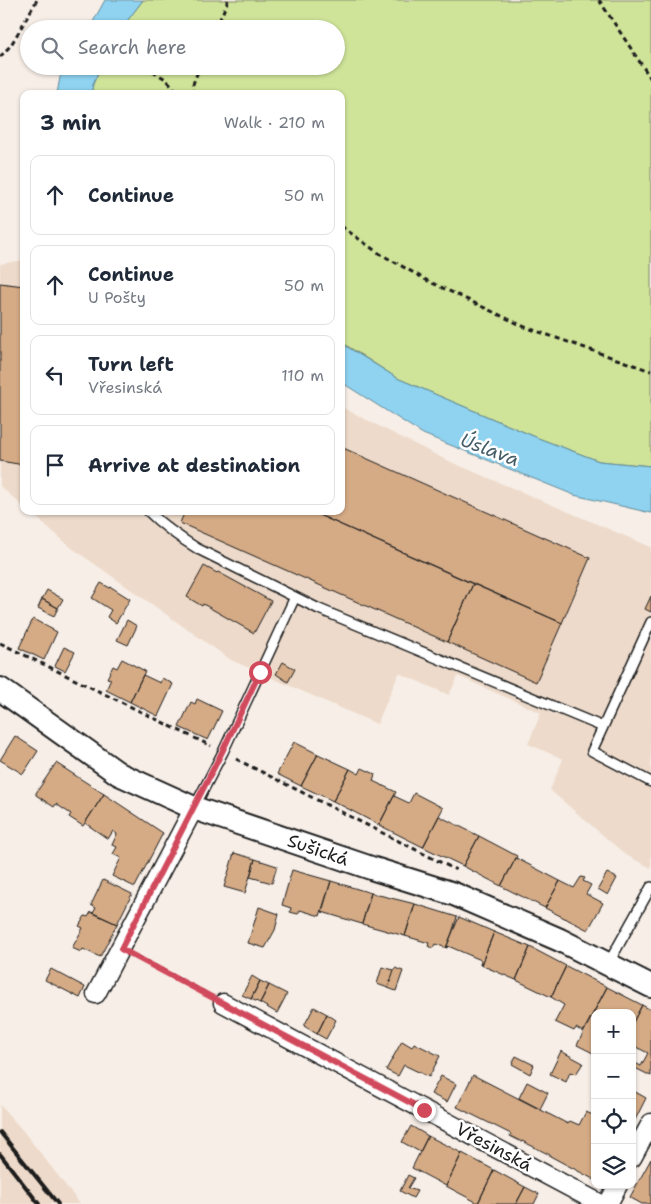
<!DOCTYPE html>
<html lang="en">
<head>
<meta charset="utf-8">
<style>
	body { margin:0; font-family:"Shantell Sans",sans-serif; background:#f2f2f3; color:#1f2937 }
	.controls { position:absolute; right:15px; bottom:15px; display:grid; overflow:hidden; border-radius:10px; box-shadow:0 1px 4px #0004 }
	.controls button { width:45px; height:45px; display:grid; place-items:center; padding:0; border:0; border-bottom:1px solid #e0e1e3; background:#fff; color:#1f2937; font:25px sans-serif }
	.stop { position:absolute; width:15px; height:15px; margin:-11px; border:4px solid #d1495b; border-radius:50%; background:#fff }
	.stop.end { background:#d1495b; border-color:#fff; box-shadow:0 1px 5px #0008 }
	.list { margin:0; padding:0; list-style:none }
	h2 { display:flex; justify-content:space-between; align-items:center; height:65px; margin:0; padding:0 20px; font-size:21px }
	h2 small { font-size:16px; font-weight:400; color:#747a83 }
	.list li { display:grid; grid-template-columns:32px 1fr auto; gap:15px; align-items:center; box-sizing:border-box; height:80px; margin:0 10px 10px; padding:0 10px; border:1px solid #e0e1e3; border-radius:10px }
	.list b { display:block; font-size:19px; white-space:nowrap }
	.list p { margin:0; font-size:16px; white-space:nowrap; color:#747a83 }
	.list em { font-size:16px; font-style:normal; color:#747a83 }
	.icon { flex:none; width:28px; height:28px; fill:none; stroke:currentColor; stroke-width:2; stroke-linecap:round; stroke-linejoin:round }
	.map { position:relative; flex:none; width:651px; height:1204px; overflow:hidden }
	.search { position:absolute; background:#fff; box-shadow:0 1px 4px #0004; left:20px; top:20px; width:325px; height:55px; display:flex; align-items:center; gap:12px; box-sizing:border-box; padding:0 18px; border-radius:28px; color:#747a83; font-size:19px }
	.panel { position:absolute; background:#fff; box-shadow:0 1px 4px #0004; left:20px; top:90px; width:325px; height:425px; border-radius:10px }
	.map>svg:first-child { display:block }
</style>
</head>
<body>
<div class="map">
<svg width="651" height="1204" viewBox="0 0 651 1204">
	<rect width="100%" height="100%" fill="#f7eee7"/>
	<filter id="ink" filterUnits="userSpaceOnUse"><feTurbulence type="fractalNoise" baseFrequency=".02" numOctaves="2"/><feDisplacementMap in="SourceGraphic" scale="10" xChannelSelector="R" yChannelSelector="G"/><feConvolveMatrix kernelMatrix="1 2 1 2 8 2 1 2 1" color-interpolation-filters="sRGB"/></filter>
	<g filter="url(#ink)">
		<path fill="#eddaca" d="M24,260V507L0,486V264Z
			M341,407L446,460L651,547V868L626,855L550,790L563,759L528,744L541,713L458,676L449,695L399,673L377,724L231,660L72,548L29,511H341Z
			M0,1105L24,1132L80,1204H0Z"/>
		<path fill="#cfe499" stroke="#76805a" d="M143,0H651V466L599,461L538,438L397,378L341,342V94H91L93,84L101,66H336V29H121Z"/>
		<path fill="#8fd3f0" stroke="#618a9b" d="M105,0H143L121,29H89Z
			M67,66H101L93,84L91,94H57L60,77Z
			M341,343L397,378L538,438L599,461L651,466V513L574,495L423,434L341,382Z"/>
		<path fill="#d5ab86" stroke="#1c1c1c" d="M0,283L24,286V465L0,461Z
			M341,447L590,558L562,623L310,511H341Z
			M185,511H310L473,584L447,642L180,523Z
			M204,566L217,573L218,572L271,601L254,633L203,604L202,606L187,597Z
			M101,583L110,588L111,587L130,599L116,623L107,617L111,610L92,598Z
			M473,584L562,623L536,682L447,642Z
			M47,590L63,599L58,608L42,599Z
			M651,596V612L645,609Z
			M42,599L58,608L54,616L38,608Z
			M33,619L57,632L44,660L19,648Z
			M127,620L137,626L128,645L117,640Z
			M64,647L75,652L65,671L55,666Z
			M122,659L145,671L130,702L106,690L111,679L107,678L113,666L117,668Z
			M283,662L295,669L288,682L276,674Z
			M143,675L160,683L162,678L173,684L158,716L130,702Z
			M197,699L222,711L208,740L179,727L191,702L195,704Z
			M15,736L38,751L23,774L0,760Z
			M294,742L318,754L301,786L277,774Z
			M318,754L350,769L333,801L301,786Z
			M56,763L104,794L83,826L69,817L71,814L56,804L54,807L36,795V793Z
			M362,768L375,774L373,781L396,792L379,825L333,801L350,769L359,774Z
			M414,793L443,808L423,847L379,825L394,796L409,803Z
			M104,794L163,833L135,887L112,876L121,858L113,854L117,847L112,845L117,834L113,831L108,839L85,823Z
			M439,816L479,836L463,866L423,847Z
			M479,836L517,856L501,886L463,866Z
			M234,853L255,859L245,893L224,887Z
			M516,858L560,881L545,908L501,886Z
			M255,859L277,866L272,883L250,877Z
			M292,870L331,881L320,916L300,910L298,914L290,912L291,908L282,905Z
			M607,873L617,878L608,895L598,889Z
			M581,877L585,878L583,881L591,885L586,894L603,903L588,930L545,908L560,881L574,888Z
			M103,880L132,894L117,924L93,913L96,908L91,905Z
			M331,881L371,893L362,924L322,912Z
			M371,893L415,904L405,936L362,924Z
			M415,904L457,917L452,933L446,948L448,946L447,948L435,944L433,948L428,946L429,943L405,936Z
			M259,907L279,914L275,930L265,948L248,943Z
			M91,912L117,924L100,957L83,949L81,952L72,948L83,928L79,926L85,916L88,917Z
			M459,917L494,932L481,965H480L481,960L448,946L446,948Z
			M494,932L530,947L516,980L481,965Z
			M530,947L566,966L551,997L516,980Z
			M566,966L607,987L583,1032L576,1028L574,1031L555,1022L564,1005L551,997Z
			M382,967L394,970L388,988L377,984Z
			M395,968L403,971L396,991L388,988Z
			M51,969L85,987L80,998L45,980Z
			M252,976L260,981L251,999L242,995Z
			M260,981L269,985L260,1003L251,999Z
			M269,985L287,994L277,1013L260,1003Z
			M607,987L642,1005L632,1024V1013H595V1020L591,1018Z
			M642,1005L651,1010V1076L633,1067L635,1063L641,1066L648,1053L632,1045V1024Z
			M314,1007L327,1014L317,1034L304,1026Z
			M327,1014L336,1020L326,1039L317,1034Z
			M591,1018L595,1020V1054L577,1045Z
			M402,1041L412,1047L414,1043L440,1056L429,1077L404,1065L398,1076L386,1070Z
			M561,1051L583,1063L576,1074L570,1072L566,1082L550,1074Z
			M516,1056L534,1065L530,1074L512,1064Z
			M473,1075L568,1124L570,1121L579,1125L586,1112L595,1116V1180L550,1156V1155L522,1141V1142L510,1136L511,1134L457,1107Z
			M441,1076L456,1084L447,1102L431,1094Z
			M527,1082L548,1093L540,1109L519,1098Z
			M632,1090L646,1098L632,1126Z
			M411,1126L428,1136L420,1152L402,1142Z
			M428,1136L462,1153L446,1186L412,1168Z
			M462,1153L494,1170L478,1203L446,1186Z
			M651,1159V1204H642L631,1198L630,1197Z
			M494,1170L525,1187L516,1204H480L478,1203Z
			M408,1175L414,1178L408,1188L417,1191L413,1198L400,1191Z
			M525,1187L539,1194L534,1204H516Z"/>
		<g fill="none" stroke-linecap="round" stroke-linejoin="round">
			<defs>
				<path id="service" d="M148,511C163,526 180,538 198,549L319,609L603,727
					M651,622L592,751L651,782
					M194,808L223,752L295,597
					M608,964L651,887"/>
				<path id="minor" d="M96,994L194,808
					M223,1003L601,1204
					M632,1158L651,1123
					M608,1204L618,1185"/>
				<path id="tertiary" d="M0,689L119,774L194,808L371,868L454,894L560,940L651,986"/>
			</defs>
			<use href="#service" stroke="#1c1c1c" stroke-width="12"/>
			<use href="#minor" stroke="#1c1c1c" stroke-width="21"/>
			<use href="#tertiary" stroke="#1c1c1c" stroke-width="26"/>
			<path stroke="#1c1c1c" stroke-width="3" stroke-dasharray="5 4" stroke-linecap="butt" d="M599,0L651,79
				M216,29L228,0
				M0,57L11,45L37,0
				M145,66L167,80L179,94
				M192,94L193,84L200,66
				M341,226L377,252L428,281L525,327L651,371
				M0,643L211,746
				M236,759L456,870
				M137,957L207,994"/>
			<use href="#service" stroke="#fff" stroke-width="9"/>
			<use href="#minor" stroke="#fff" stroke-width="18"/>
			<use href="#tertiary" stroke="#fff" stroke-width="22"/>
			<path stroke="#1c1c1c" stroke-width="4" d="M0,1132L58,1204
				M0,1154L39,1204"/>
		</g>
	</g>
	<g fill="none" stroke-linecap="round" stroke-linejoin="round" filter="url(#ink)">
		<path stroke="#d1495b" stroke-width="6" d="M260,672L222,752L121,949L424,1110"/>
	</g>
	<g text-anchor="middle" stroke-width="5" stroke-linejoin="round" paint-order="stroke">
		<g font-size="18" fill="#1c1c1c" stroke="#fff">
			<text transform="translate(318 850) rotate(19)" y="6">Sušická</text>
			<text transform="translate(494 1147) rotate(28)" y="6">Vřesinská</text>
		</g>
		<g font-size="19" font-style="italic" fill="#445c66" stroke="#fff">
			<text transform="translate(490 449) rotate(21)" y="7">Úslava</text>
		</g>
	</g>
</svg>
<div class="controls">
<button>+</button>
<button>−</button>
<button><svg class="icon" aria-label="locate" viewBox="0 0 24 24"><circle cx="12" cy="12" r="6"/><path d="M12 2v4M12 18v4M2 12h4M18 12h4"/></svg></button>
<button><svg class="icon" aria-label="layers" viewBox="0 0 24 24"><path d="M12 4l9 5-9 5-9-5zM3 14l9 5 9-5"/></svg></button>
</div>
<div class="stop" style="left:260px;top:672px"></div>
<div class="stop end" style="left:424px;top:1110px"></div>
<div class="search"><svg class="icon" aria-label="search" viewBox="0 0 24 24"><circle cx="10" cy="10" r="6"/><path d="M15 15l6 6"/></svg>Search here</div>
<section class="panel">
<h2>3 min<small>Walk · 210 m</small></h2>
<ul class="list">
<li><svg class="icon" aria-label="ahead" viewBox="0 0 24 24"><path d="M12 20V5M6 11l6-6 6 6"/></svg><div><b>Continue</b></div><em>50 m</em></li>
<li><svg class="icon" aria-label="ahead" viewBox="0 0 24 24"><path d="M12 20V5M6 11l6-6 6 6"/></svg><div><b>Continue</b><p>U Pošty</p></div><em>50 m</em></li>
<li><svg class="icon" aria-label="left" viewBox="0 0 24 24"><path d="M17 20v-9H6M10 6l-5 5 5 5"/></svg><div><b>Turn left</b><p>Vřesinská</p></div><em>110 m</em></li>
<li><svg class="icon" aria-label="arrive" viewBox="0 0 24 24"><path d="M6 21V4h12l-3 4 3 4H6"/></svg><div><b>Arrive at destination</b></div></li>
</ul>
</section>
</div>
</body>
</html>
